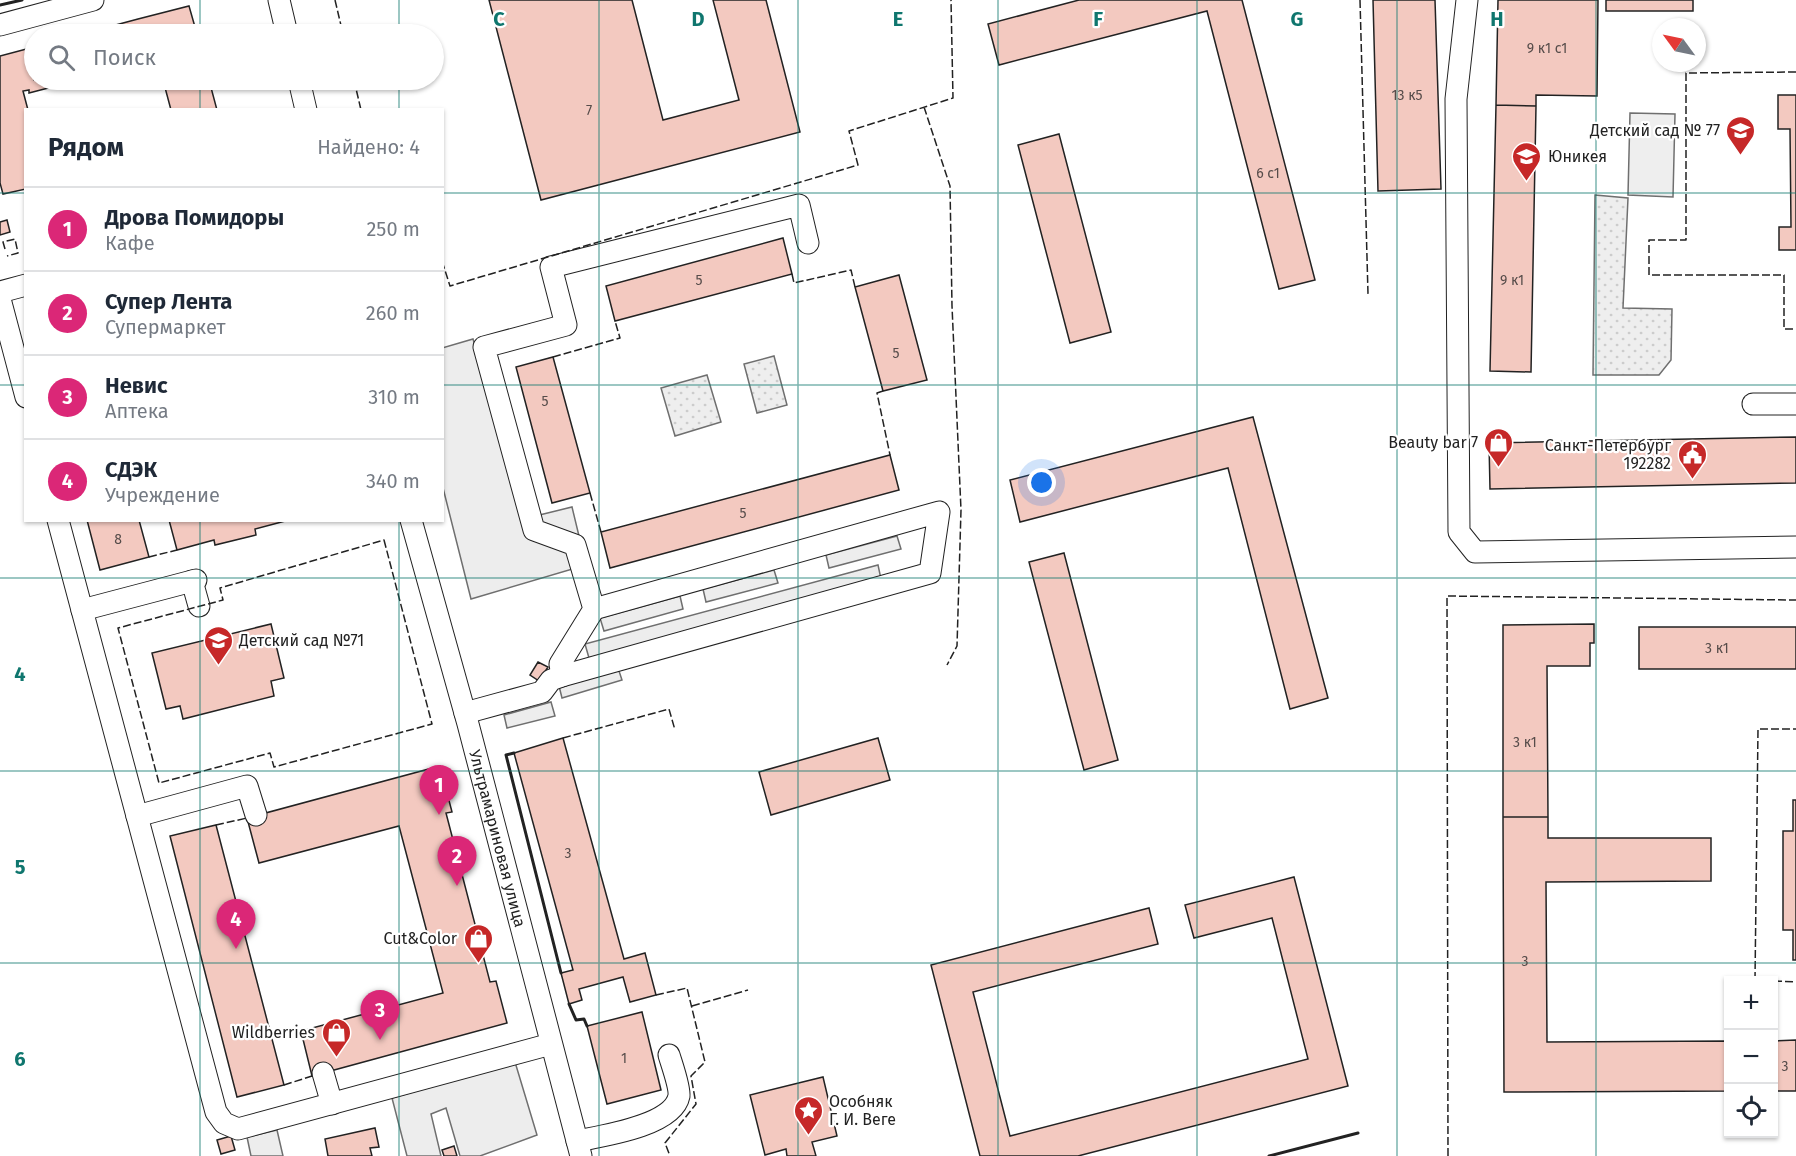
<!DOCTYPE html>
<html lang="ru">
<head>
<meta charset="utf-8">
<style>
	body { margin:0; font-family:"Fira Sans",sans-serif; background:#f6f6f7; color:#1f2937 }
	.controls { position:absolute; right:18px; bottom:18px; display:grid; overflow:hidden; border-radius:0px; box-shadow:0 2px 4px #0004 }
	.controls button { width:54px; height:54px; display:grid; place-items:center; padding:0; border:0; border-bottom:2px solid #e0e1e3; background:#fff; color:#1f2937; font:30px sans-serif }
	.compass { position:absolute; left:1652px; top:18px; width:54px; height:54px; border-radius:50%; background:#fff; box-shadow:0 2px 4px #0004; rotate:303deg }
	.you { position:absolute; left:1042px; top:483px; width:21px; height:21px; margin:-15px; border:4px solid #fff; border-radius:50%; background:#1a73e8; box-shadow:0 0 0 9px #1a73e833 }
	.badge { display:grid; place-items:center; width:39px; height:39px; border-radius:50%; background:#db2777; color:#fff; font-size:20px; font-weight:700 }
	.pin { position:absolute; translate:-50% -50px; filter:drop-shadow(0 2px 3px #0008) }
	.pin::after { content:''; position:absolute; top:32px; width:21px; height:18px; background:inherit; clip-path:polygon(0 0,100% 0,50% 100%) }
	.list { margin:0; padding:0; list-style:none }
	h2 { display:flex; justify-content:space-between; align-items:center; height:78px; margin:0; padding:0 24px; font-size:26px }
	h2 small { font-size:20px; font-weight:400; color:#747a83 }
	.list li { display:grid; grid-template-columns:39px 1fr auto; gap:18px; align-items:center; box-sizing:border-box; height:84px; padding:0 24px; border-top:2px solid #e0e1e3 }
	.list b { display:block; font-size:22px; white-space:nowrap }
	.list p { margin:0; font-size:20px; white-space:nowrap; color:#747a83 }
	.list em { font-size:20px; font-style:normal; color:#747a83 }
	.icon { flex:none; width:33px; height:33px; fill:none; stroke:currentColor; stroke-width:2; stroke-linecap:round; stroke-linejoin:round }
	.map { position:relative; flex:none; width:1796px; height:1156px; overflow:hidden }
	.search { position:absolute; background:#fff; box-shadow:0 2px 4px #0004; left:24px; top:24px; width:420px; height:66px; display:flex; align-items:center; gap:15px; box-sizing:border-box; padding:0 21px; border-radius:33px; color:#747a83; font-size:22px }
	.panel { position:absolute; background:#fff; box-shadow:0 2px 4px #0004; left:24px; top:108px; width:420px; height:414px; border-radius:0px }
	.map>svg:first-child { display:block }
</style>
</head>
<body>
<div class="map">
<svg width="1796" height="1156" viewBox="0 0 1796 1156">
	<defs>
		<pattern id="park-dots" width="8" height="8" patternUnits="userSpaceOnUse" patternTransform="scale(1.5)"><rect width="8" height="8" fill="#eee"/><path d="M2 2h.1M6 6h.1" fill="none" stroke="#ccc" stroke-width="1.8" stroke-linecap="round"/></pattern>
	</defs>
	<rect width="100%" height="100%" fill="#fff"/>
	<path fill="#eee" stroke="#6f6f6f" stroke-width="1.5" d="M1630,113L1675,114L1673,197L1628,195Z"/>
	<path fill="url(#park-dots)" stroke="#6f6f6f" stroke-width="1.5" d="M1595,195L1628,198L1623,308L1672,309L1671,360L1659,375H1593Z
		M774,356L787,405L757,413L744,364Z
		M707,375L721,422L675,436L661,388Z"/>
	<path fill="#ededed" stroke="#6f6f6f" stroke-width="1.5" d="M473,339L523,519L572,507L586,565L471,599L443,488L442,348Z
		M897,536L901,549L829,568L826,555Z
		M878,565L881,579L589,658L585,644Z
		M774,570L778,583L706,602L703,589Z
		M680,596L683,609L604,631L600,618Z
		M618,668L622,680L562,698L559,686Z
		M551,702L555,716L507,728L504,715Z
		M515,1062L537,1135L480,1156H460L446,1108L431,1114L441,1156H407L392,1098Z
		M277,1130L283,1156H251L247,1137Z"/>
	<path fill="#f3c9c0" stroke="#222" stroke-width="1.5" d="M489,0H632L663,120L739,100L713,0H766L800,132L541,200Z
		M1079,0H1242L1315,280L1279,289L1207,11L999,65L988,24Z
		M1373,0H1435L1441,189L1378,191Z
		M1498,0H1598L1597,96L1536,95V106L1496,105Z
		M1606,0H1693V11H1606Z
		M189,6L197,34H82L138,19Z
		M34,47V80H79L29,93V90L23,91L28,110H26V189L3,194L0,183V56Z
		M163,80H209L217,110H171Z
		M1778,95H1796V250H1779V227H1791L1790,129H1778Z
		M1496,105L1536,106L1531,372L1490,371Z
		M1059,134L1111,332L1070,343L1018,145Z
		M7,220L10,232L0,235V222Z
		M783,238L792,274L615,321L606,286Z
		M899,275L927,380L883,391L855,287Z
		M553,357L590,493L552,503L516,367Z
		M1253,417L1328,698L1290,709L1228,468L1020,522L1010,480Z
		M1796,437V483L1490,489L1489,443Z
		M890,455L899,490L610,568L601,532Z
		M87,520H139L149,557L100,570Z
		M169,520H289L255,529L256,535L252,536L215,545L214,540L177,550Z
		M1064,553L1118,760L1084,770L1029,562Z
		M271,624L284,678L271,681L274,696L183,719L180,706L166,709L152,653Z
		M1594,624V643H1590V666H1547L1548,817H1503V625Z
		M1639,627H1796V669H1639Z
		M538,662L548,667L539,681L530,675Z
		M563,738L624,959L645,953L656,995L630,1002L623,977L579,989L582,1000L569,1004L561,973L573,970L514,753Z
		M878,738L890,780L771,815L759,772Z
		M440,766L452,812L446,813L490,982L496,981L507,1023L312,1076L301,1031L443,993L399,826L259,863L247,818Z
		M1793,800H1796V960H1793V930H1783V831H1793Z
		M1503,817H1548V838H1711V881L1546,882L1547,1042L1728,1041V1091L1504,1092Z
		M216,825L284,1085L237,1097L170,836Z
		M1294,877L1348,1086L1078,1156H980L931,965L1149,908L1158,944L973,992L1010,1136L1308,1059L1272,918L1194,938L1185,905Z
		M642,1012L661,1090L607,1104L587,1026Z
		M1796,1040V1091H1774V1041Z
		M823,1077L837,1136L812,1142L816,1156H787L786,1149L765,1155L750,1095Z
		M375,1128L379,1147L370,1148L372,1156H328L325,1139Z
		M231,1136L235,1150L221,1154L217,1140Z
		M454,1146L457,1156H444L442,1150Z"/>
	<g fill="none" stroke-linecap="round" stroke-linejoin="round">
		<defs>
			<g id="minor">
				<path d="M279,0L287,34"/>
				<path d="M1467,0L1456,99L1459,532L1475,552L1796,547"/>
				<path d="M0,25L93,0"/>
				<path d="M299,80L306,110"/>
				<path d="M0,292L26,285"/>
				<path d="M0,299L26,397"/>
				<path d="M1753,404H1796"/>
				<path d="M58,520L216,1112L224,1123L238,1129L551,1044"/>
				<path id="s1" d="M411,520L468,724L581,1156"/>
				<path d="M192,581L199,606"/>
				<path d="M82,610L196,580"/>
				<path d="M562,676L560,664L594,609L575,545L534,530L484,347L566,325L551,267L799,205L808,243"/>
				<path d="M465,713L542,692L551,680L562,676L930,573L939,512L594,609"/>
				<path d="M137,816L247,786L256,815"/>
				<path d="M323,1073L332,1104"/>
				<path d="M577,1141C602,1136 673,1126 679,1096C680,1087 672,1065 669,1055"/>
			</g>
		</defs>
		<use href="#minor" stroke="#222" stroke-width="23"/>
		<use href="#minor" stroke="#fff" stroke-width="21"/>
		<path stroke="#222" stroke-width="1.5" stroke-dasharray="8 3" stroke-linecap="butt" d="M335,0L343,34
			M1360,0L1368,294
			M1796,72L1686,73V240H1649V275H1784V329H1796
			M354,80L361,110
			M924,107L950,186L952,306L961,510L957,646L947,665
			M5,249L3,242L15,239L18,253L7,256
			M442,261L450,286L858,165L849,131L953,98L951,0
			M792,274L794,283L851,270L855,287
			M553,357L620,338L615,321
			M883,391L877,393L890,455
			M590,493L601,532
			M384,540L432,724L274,767L270,753L159,783L118,628L223,600L220,588Z
			M149,557L177,550
			M563,738L669,709L675,730
			M216,825L247,818
			M1755,980L1758,729H1796
			M1774,981L1796,982
			M656,995L687,988L705,1062L691,1076L696,1104L665,1143L670,1156
			M692,1006L748,990
			M284,1085L312,1076
			M1448,1156L1447,596L1796,600"/>
		<path stroke="#222" stroke-width="3" d="M0,5L22,0
			M514,753L506,755L561,973
			M569,1004L576,1020L584,1019L587,1026
			M1269,1156L1358,1133"/>
	</g>
	<path fill="none" stroke="#0f766e" stroke-width="1.5" stroke-opacity="0.55" d="M200,0V34M399,0V34M599,0V1156M798,0V1156M998,0V1156M1197,0V1156M1397,0V1156M1596,0V1156M200,80V110M399,80V110M0,193H26M442,193H1796M0,385H26M442,385H1796M200,520V1156M399,520V1156M0,578H1796M0,771H1796M0,963H1796"/>
	<defs>
		<symbol id="school-pin" viewBox="-11 -11 22 30"><path d="M0 17L-7.5 6A9.5 9.5 0 1 1 7.5 6Z" fill="#c62828" stroke="#fff"/><path d="M0-5L7-2L0 1L-7-2ZM-4 1L0 2.5L4 1V4Q0 6-4 4Z" fill="#fff"/></symbol>
		<symbol id="shop-pin" viewBox="-11 -11 22 30"><path d="M0 17L-7.5 6A9.5 9.5 0 1 1 7.5 6Z" fill="#c62828" stroke="#fff"/><path d="M-5-2.5h2.3a2.7 3.5 0 0 1 5.4 0H5L5.5 6h-11ZM-1.5-2.5h3a1.5 2.3 0 0 0-3 0Z" fill="#fff"/></symbol>
		<symbol id="civic-pin" viewBox="-11 -11 22 30"><path d="M0 17L-7.5 6A9.5 9.5 0 1 1 7.5 6Z" fill="#c62828" stroke="#fff"/><path d="M-.6-6.5H3V-4.5H.6V-3L4-1V1h2V6H-6V1h2V-1L-.6-3ZM-1.2 2.5V6h2.4V2.5Z" fill="#fff"/></symbol>
		<symbol id="sight-pin" viewBox="-11 -11 22 30"><path d="M0 17L-7.5 6A9.5 9.5 0 1 1 7.5 6Z" fill="#c62828" stroke="#fff"/><path d="M0-6L1.8-2.2L6-1.7L2.9 1.2L3.7 5.4L0 3.3L-3.7 5.4L-2.9 1.2L-6-1.7L-1.8-2.2Z" fill="#fff"/></symbol>
	</defs>
	<g fill-rule="evenodd">
		<use href="#school-pin" x="1724" y="114" width="33" height="45"/>
		<use href="#school-pin" x="1510" y="140" width="33" height="45"/>
		<use href="#shop-pin" x="1482" y="426" width="33" height="45"/>
		<use href="#civic-pin" x="1676" y="438" width="33" height="45"/>
		<use href="#school-pin" x="202" y="624" width="33" height="45"/>
		<use href="#shop-pin" x="462" y="922" width="33" height="45"/>
		<use href="#shop-pin" x="320" y="1016" width="33" height="45"/>
		<use href="#sight-pin" x="792" y="1094" width="33" height="45"/>
	</g>
	<g text-anchor="middle" stroke-width="4.5" stroke-linejoin="round" paint-order="stroke">
		<g font-size="14" fill="#564c4a">
			<text x="1547" y="53">9 к1 с1</text>
			<text x="1407" y="100">13 к5</text>
			<text x="589" y="115">7</text>
			<text x="1268" y="178">6 с1</text>
			<text x="699" y="285">5</text>
			<text x="1512" y="285">9 к1</text>
			<text x="896" y="358">5</text>
			<text x="545" y="406">5</text>
			<text x="743" y="518">5</text>
			<text x="118" y="544">8</text>
			<text x="1717" y="653">3 к1</text>
			<text x="1525" y="747">3 к1</text>
			<text x="568" y="858">3</text>
			<text x="1525" y="966">3</text>
			<text x="624" y="1063">1</text>
			<text x="1785" y="1071">3</text>
		</g>
		<g font-size="16" fill="#222" stroke="#fff" text-anchor="end">
			<text x="1720" y="136">Детский сад № 77</text>
			<text x="1548" y="162" text-anchor="start">Юникея</text>
			<text x="1478" y="448">Beauty bar 7</text>
			<text x="1671" y="451">Санкт-Петербург<tspan x="1671" dy="18">192282</tspan></text>
			<text x="239" y="646" text-anchor="start">Детский сад №71</text>
			<text x="457" y="944">Cut&amp;Color</text>
			<text x="315" y="1038">Wildberries</text>
			<text x="829" y="1107" text-anchor="start">Особняк<tspan x="829" dy="18">Г. И. Веге</tspan></text>
		</g>
		<g font-size="16" fill="#222" stroke="#fff">
			<text dy="6" stroke="none"><textPath href="#s1" startOffset="330">Ультрамариновая улица</textPath></text>
		</g>
	</g>
	<g font-size="20" text-anchor="middle" font-weight="bold" fill="#0f766e" stroke="#fff" stroke-width="4.5" stroke-linejoin="round" paint-order="stroke">
		<text x="499" y="26">C</text>
		<text x="698" y="26">D</text>
		<text x="898" y="26">E</text>
		<text x="1098" y="26">F</text>
		<text x="1297" y="26">G</text>
		<text x="1497" y="26">H</text>
		<text x="20" y="681">4</text>
		<text x="20" y="874">5</text>
		<text x="20" y="1066">6</text>
	</g>
</svg>
<div class="controls">
<button>+</button>
<button>−</button>
<button><svg class="icon" aria-label="locate" viewBox="0 0 24 24"><circle cx="12" cy="12" r="6"/><path d="M12 2v4M12 18v4M2 12h4M18 12h4"/></svg></button>
</div>
<svg class="compass" viewBox="-18 -18 36 36"><path d="M0-13l5 13h-10z" fill="#e53935"/><path d="M0 13l5-13h-10z" fill="#747a83"/></svg>
<div class="you"></div>
<div class="pin badge" style="left:439px;top:815px">1</div>
<div class="pin badge" style="left:457px;top:886px">2</div>
<div class="pin badge" style="left:380px;top:1040px">3</div>
<div class="pin badge" style="left:236px;top:949px">4</div>
<div class="search"><svg class="icon" aria-label="search" viewBox="0 0 24 24"><circle cx="10" cy="10" r="6"/><path d="M15 15l6 6"/></svg>Поиск</div>
<section class="panel">
<h2>Рядом<small>Найдено: 4</small></h2>
<ul class="list">
<li><span class="badge">1</span><div><b>Дрова Помидоры</b><p>Кафе</p></div><em>250 m</em></li>
<li><span class="badge">2</span><div><b>Супер Лента</b><p>Супермаркет</p></div><em>260 m</em></li>
<li><span class="badge">3</span><div><b>Невис</b><p>Аптека</p></div><em>310 m</em></li>
<li><span class="badge">4</span><div><b>СДЭК</b><p>Учреждение</p></div><em>340 m</em></li>
</ul>
</section>
</div>
</body>
</html>
